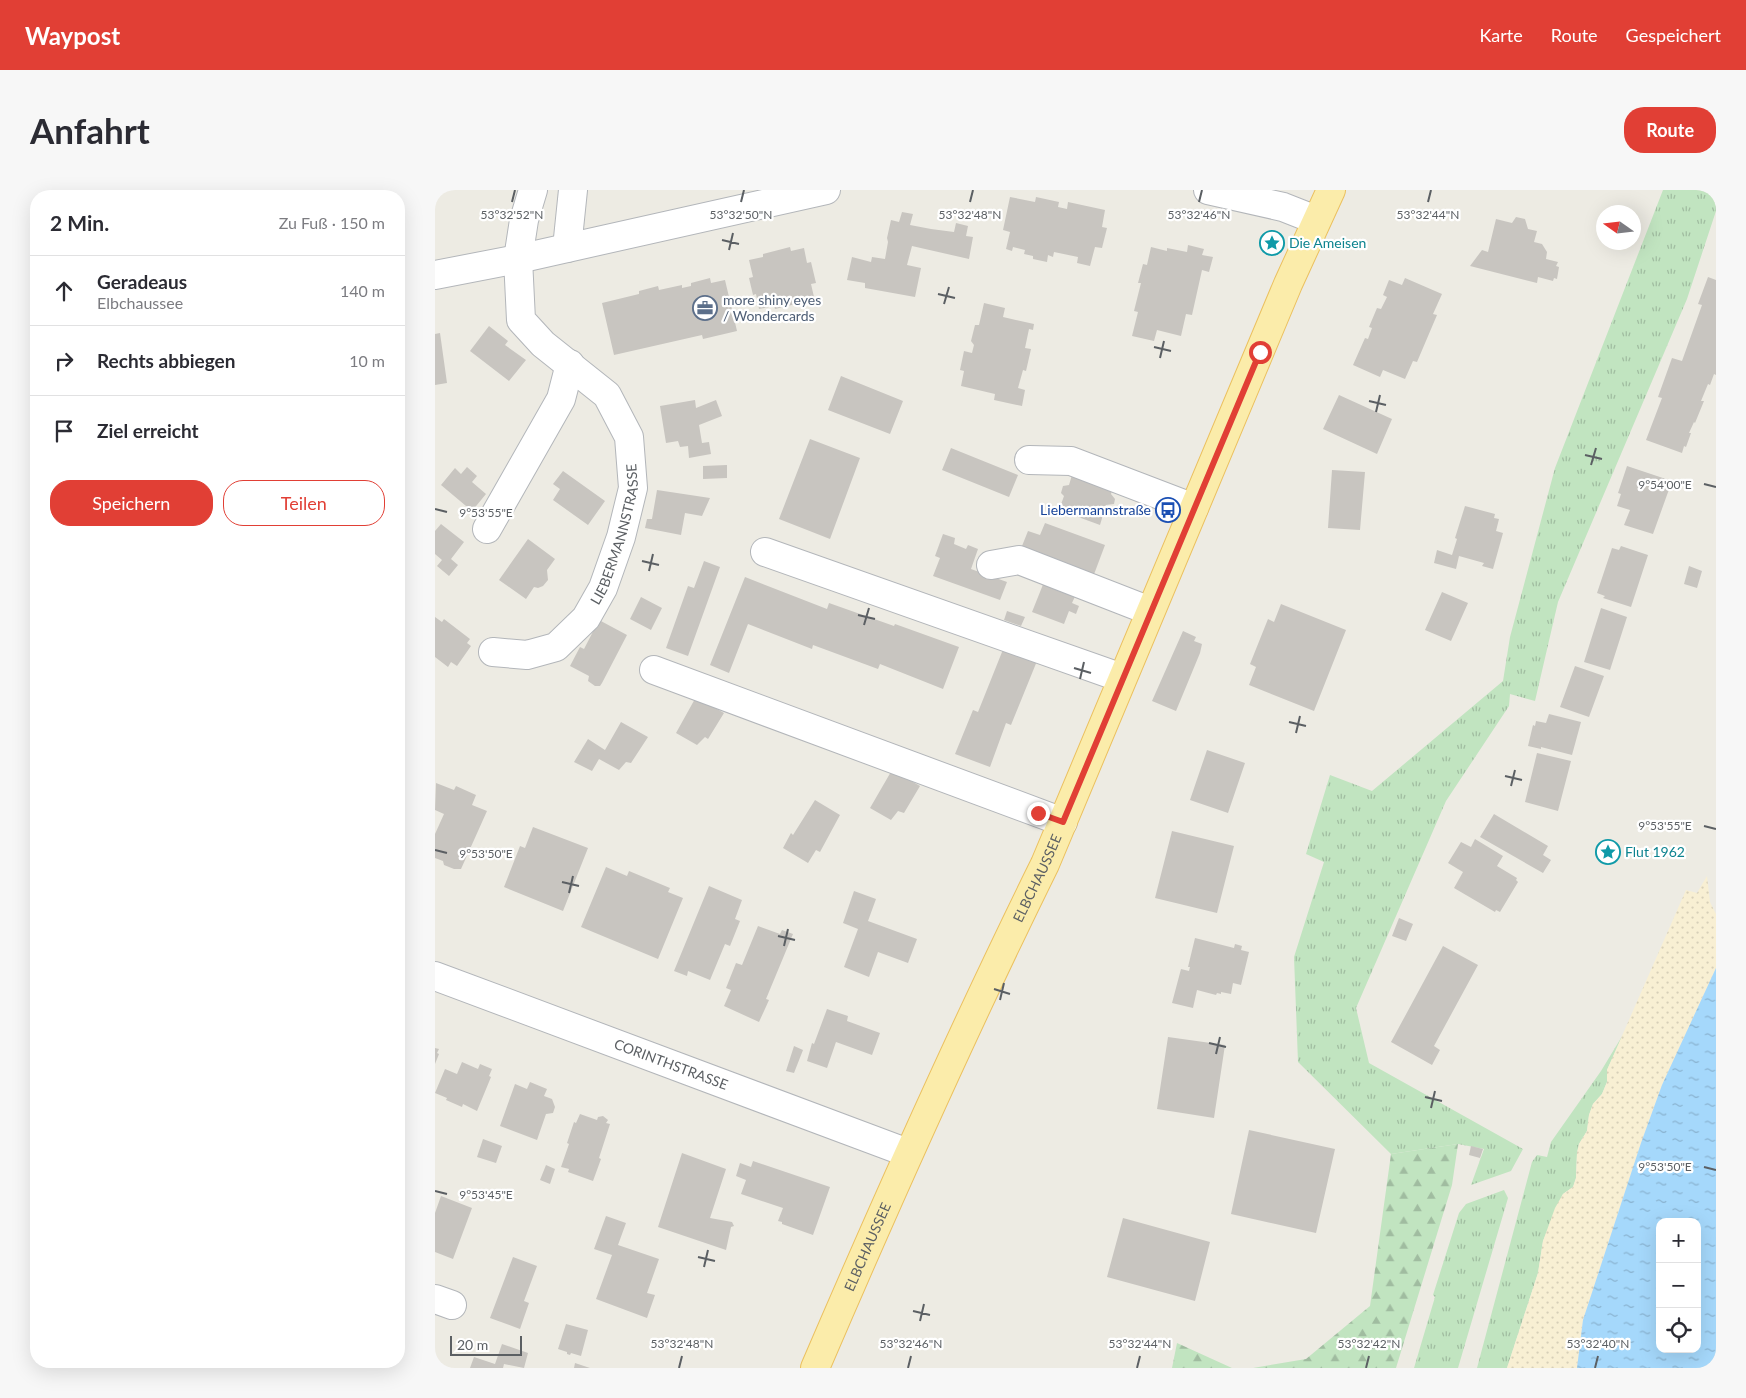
<!DOCTYPE html>
<html lang="de">
<head>
<meta charset="utf-8">
<style>
	body { margin:0; font-family:Lato,sans-serif; background:#f7f7f7; color:#2b2b33 }
	.controls { position:absolute; right:15px; bottom:15px; display:grid; overflow:hidden; border-radius:10px; box-shadow:0 5px 20px #0002 }
	.controls button { width:45px; height:45px; display:grid; place-items:center; padding:0; border:0; border-bottom:1px solid #e1e1e2; background:#fff; color:#2b2b33; font:25px sans-serif }
	.compass { position:absolute; left:1161px; top:15px; width:45px; height:45px; border-radius:50%; background:#fff; box-shadow:0 5px 20px #0002; rotate:284deg }
	.scale { position:absolute; left:15px; bottom:12px; width:72px; box-sizing:border-box; padding-left:5px; border:2px solid #5b5f63; border-top:0; font-size:14px; line-height:18px; white-space:nowrap; color:#5b5f63; -webkit-text-stroke:4px #fff; paint-order:stroke }
	.stop { position:absolute; width:15px; height:15px; margin:-11px; border:4px solid #e13f35; border-radius:50%; background:#fff }
	.stop.end { background:#e13f35; border-color:#fff; box-shadow:0 1px 5px #0008 }
	.list { margin:0; padding:0; list-style:none }
	h2 { display:flex; justify-content:space-between; align-items:center; height:65px; margin:0; padding:0 20px; font-size:21px }
	h2 small { font-size:16px; font-weight:400; color:#7c7c81 }
	.list li { display:grid; grid-template-columns:32px 1fr auto; gap:15px; align-items:center; box-sizing:border-box; height:70px; padding:0 20px; border-top:1px solid #e1e1e2 }
	.list b { display:block; font-size:19px; white-space:nowrap }
	.list p { margin:0; font-size:16px; white-space:nowrap; color:#7c7c81 }
	.list em { font-size:16px; font-style:normal; color:#7c7c81 }
	.actions { display:flex; gap:10px; padding:15px 20px }
	.actions a { flex:1; padding:11px 0; border:1px solid #e13f35; border-radius:20px; text-align:center; font-size:18px; color:#e13f35 }
	.actions .main { background:#e13f35; color:#fff }
	.icon { flex:none; width:28px; height:28px; fill:none; stroke:currentColor; stroke-width:2; stroke-linecap:round; stroke-linejoin:round }
	.map { position:relative; flex:none; width:1281px; height:1178px; overflow:hidden; border-radius:20px }
	header { display:flex; align-items:center; gap:30px; box-sizing:border-box; height:70px; padding:0 25px; background:#e13f35; color:#fff }
	header strong { font-size:24px }
	nav { display:flex; gap:28px; margin-inline-start:auto; font-size:18px }
	.intro { display:flex; align-items:center; justify-content:space-between; box-sizing:border-box; height:120px; padding:0 30px }
	h1 { margin:0; font-size:35px }
	.button { padding:12px 22px; border-radius:20px; background:#e13f35; color:#fff; font-size:18px; font-weight:700 }
	main { display:flex; gap:30px; padding:0 30px }
	aside { flex:1; background:#fff; border-radius:20px; box-shadow:0 5px 20px #0002 }
	.map>svg:first-child { display:block }
</style>
</head>
<body>
<header>
<strong>Waypost</strong>
<nav><a>Karte</a><a>Route</a><a>Gespeichert</a></nav>
</header>
<div class="intro"><h1>Anfahrt</h1><a class="button">Route</a></div>
<main>
<aside>
<h2>2 Min.<small>Zu Fuß · 150 m</small></h2>
<ul class="list">
<li><svg class="icon" aria-label="ahead" viewBox="0 0 24 24"><path d="M12 20V5M6 11l6-6 6 6"/></svg><div><b>Geradeaus</b><p>Elbchaussee</p></div><em>140 m</em></li>
<li><svg class="icon" aria-label="right" viewBox="0 0 24 24"><path d="M7 20v-9h11M14 6l5 5-5 5"/></svg><div><b>Rechts abbiegen</b></div><em>10 m</em></li>
<li><svg class="icon" aria-label="arrive" viewBox="0 0 24 24"><path d="M6 21V4h12l-3 4 3 4H6"/></svg><div><b>Ziel erreicht</b></div></li>
</ul>
<div class="actions"><a class="main">Speichern</a><a>Teilen</a></div>
</aside>
<div class="map">
<svg width="1281" height="1178" viewBox="0 0 1281 1178">
	<defs>
		<pattern id="grass-tufts" width="24" height="20" patternUnits="userSpaceOnUse" patternTransform="scale(1.25)"><rect width="24" height="20" fill="#c1e4c0"/><path d="M3 7l-1-3M5 7V3M7 7l1-3M15 17l-1-3M17 17v-4M19 17l1-3" fill="none" stroke="#a0bca0"/></pattern>
		<pattern id="forest-firs" width="22" height="20" patternUnits="userSpaceOnUse" patternTransform="scale(1.25)"><rect width="22" height="20" fill="#c1e4c0"/><path d="M5 1l3.5 6h-7zM16 11l3.5 6h-7z" fill="#a0bca0"/></pattern>
		<pattern id="sand-dots" width="8" height="8" patternUnits="userSpaceOnUse" patternTransform="scale(1.25)"><rect width="8" height="8" fill="#f8efd3"/><path d="M2 2h.1M6 6h.1" fill="none" stroke="#d7cfb8" stroke-width="1.8" stroke-linecap="round"/></pattern>
		<pattern id="water-ripples" width="26" height="14" patternUnits="userSpaceOnUse" patternTransform="scale(1.25)"><rect width="26" height="14" fill="#a5d8fb"/><path d="M2 4q2-2 4 0t4 0M15 11q2-2 4 0t4 0" fill="none" stroke="#89b2cf"/></pattern>
	</defs>
	<rect width="100%" height="100%" fill="#edebe3"/>
	<path fill="url(#grass-tufts)" d="M1228,0H1281V21L1252,109L1123,412L1100,511L1075,504L1074,516L1011,611L921,818L934,873L1088,959L1076,981L1036,995L1049,959L1023,954L956,964L863,872L859,767L889,672L871,664L895,585L937,601L1068,491L1075,447L1120,278Z
		M1189,843L1172,880V892L1167,904L1158,914L1154,925L1152,941L1144,954L1142,963L1141,988L1138,997L1128,1004L1108,1051L1103,1083L1072,1178H1042L1097,972L1102,965L1112,967L1116,952L1166,881Z
		M1069,1000L1073,1008L1023,1178H979L1000,1107L998,1105L1024,1023L1031,1014Z"/>
	<path fill="url(#forest-firs)" d="M1023,954L1017,995L961,1178H818L871,1169L935,1116L956,964Z
		M742,1153L797,1178H737Z"/>
	<path fill="url(#sand-dots)" d="M1272,686L1275,712L1281,724V778L1227,895L1206,953L1148,1130L1142,1178H1072L1103,1083L1108,1051L1120,1018L1128,1004L1138,997L1141,988L1142,963L1144,954L1152,941L1154,925L1158,914L1167,904L1172,892V880L1251,700L1262,703Z"/>
	<path fill="url(#water-ripples)" fill-rule="evenodd" d="M1281,778V1178H1142L1148,1130L1206,953L1227,895ZM1225,1032H1262V1159H1225Z"/>
	<path fill="#c8c5c0" d="M575,7L600,12L601,7L624,12L623,17L632,19L633,12L670,20L667,37L672,38L667,58L660,57L655,76L642,73L643,67L619,62L618,67L613,65L612,72L598,69V66L589,64L590,60L578,57L577,61L571,59L575,42L568,40Z
		M467,22L478,24L475,35L496,39L519,42L521,33L533,36L531,46L538,47L534,69L477,56L472,75L486,78L480,107L430,98V93L412,90L417,67L436,72L437,67L450,69L453,52L452,48L456,30L464,32Z
		M1081,27L1090,29L1093,39L1102,41L1099,52L1107,54L1112,62L1111,69L1123,72L1121,76L1124,77L1122,89L1119,88L1118,91L1103,87L1102,93L1035,76L1047,60L1053,62L1061,29L1077,33Z
		M753,55L769,59L767,65L778,67L774,82L767,80L757,125L751,124L746,146L722,140L719,151L697,146L703,122L699,121L706,93H703L708,74L712,75L716,57L732,61V58L752,62Z
		M355,57L356,61L369,58L372,73L376,72L381,93L376,94L379,107L365,110V113L340,119L339,116L324,119L321,104L318,105L314,88L318,87L314,70L328,67V64Z
		M1273,87L1281,90V185L1279,184L1275,195L1273,194L1266,211H1269L1260,233L1259,232L1254,243H1256L1251,257L1249,256L1247,263L1211,250L1227,208L1223,207L1237,168L1247,171L1267,115L1263,114Z
		M275,88L276,93L290,90L302,141L268,149L267,145L179,165L167,113L204,104V101L223,96L224,100L247,95V98L256,96V93Z
		M970,88L1007,104L998,124L1002,125L982,172L978,171L970,189L948,180L945,187L918,175L930,148L933,149L937,138L934,137L942,118L946,119L952,107L948,105L954,90L967,95Z
		M549,113L570,118L568,127L599,134L598,140L594,139L590,158L596,159L591,181L588,180L583,198L590,200L587,216L559,210L560,204L526,196L529,181L525,180L529,161L537,163L539,155L536,151L540,135H544Z
		M54,136L73,151L70,155L91,170L74,191L35,161Z
		M5,143L12,193L0,195V144Z
		M406,186L468,211L455,244L393,220Z
		M904,205L957,229L942,264L888,239Z
		M260,210L261,218L281,210L287,226L264,235L267,253L274,252L276,264L254,268L253,256L245,257L243,251L231,253L225,216Z
		M375,249L425,268L395,349L344,329Z
		M516,258L583,285L574,307L507,280Z
		M292,275V288L268,289V276Z
		M1192,276L1237,291L1218,344L1189,335L1195,320L1182,316L1186,304L1183,303Z
		M32,277L42,286L37,292L51,304L37,321L6,295L20,278L26,284Z
		M897,280L930,282L925,340L893,338Z
		M128,281L170,311L153,335L118,310L125,299L118,294Z
		M637,285L677,300L676,304L680,309L679,314L671,315L665,335L624,320L629,306L626,303L628,296L634,295Z
		M222,300L275,308L267,326L250,323L246,345L210,338L212,329H217Z
		M1030,316L1060,324L1059,328L1064,329L1061,341L1068,343L1058,379L1047,376L1049,373L1024,366L1021,379L999,373L1002,360L1017,365L1022,349L1020,348Z
		M610,333L670,355L658,387L585,361L593,341L605,345Z
		M6,334L29,352L16,369L23,375L14,386L2,376L7,370L0,364V341Z
		M508,344L520,348L519,354L531,359L533,355L543,359L536,379L572,392L565,410L498,386L505,368L500,366Z
		M93,349L120,369L112,380L113,390L108,396L103,398L99,397L91,409L64,390Z
		M1186,356L1213,365L1196,417L1168,408L1170,406L1162,403L1177,358L1184,360Z
		M269,371L285,377L253,466L231,458L253,396L259,398Z
		M1254,376L1267,381L1262,398L1249,394Z
		M310,387L392,419L394,413L459,436L460,434L524,457L508,499L445,474L443,479L378,455L377,459L313,434L294,483L275,475Z
		M611,387L643,400L637,413L644,416L641,424L634,421L629,434L597,422Z
		M1007,402L1033,413L1016,451L990,440Z
		M206,407L227,418L216,440L195,429Z
		M846,414L911,440L879,521L814,495L821,477L815,474L833,429L839,432Z
		M1166,418L1192,427L1175,480L1149,472Z
		M572,421L590,427L586,436L569,430Z
		M0,427L7,432L9,429L35,449L32,453L36,456L22,476L16,472L13,477L0,467Z
		M164,430L192,445L167,493L165,496H160L153,491L154,486L135,476L145,457L149,459Z
		M748,441L761,447L759,451L767,454L765,463L741,521L717,511Z
		M569,457L602,471L576,535L571,533L555,577L520,564L538,520L543,522Z
		M1140,476L1169,486L1154,527L1125,517Z
		M261,507L289,523L273,549L270,547L262,555L241,543Z
		M1114,524L1146,532L1137,565L1106,557V559L1093,556L1098,535L1100,536L1101,531L1111,533Z
		M186,532L213,547L196,573L191,572L184,580L164,569L157,581L139,572L153,549L170,560Z
		M772,560L810,573L793,623L755,610Z
		M1102,563L1136,571L1123,621L1090,612Z
		M457,580L485,596L469,623L463,621L456,630L435,618Z
		M1,593L19,600L21,596L41,605L37,615L52,621L26,679H19L9,675L8,671L0,668V644L9,624L0,620Z
		M380,610L405,625L385,662L381,660L373,673L348,658L356,643L358,645Z
		M1059,624L1113,656L1108,665L1116,670L1108,683L1045,647Z
		M98,637L153,658L128,721L69,697L85,656L90,658Z
		M737,641L799,656L782,723L720,708Z
		M1040,649L1068,666L1062,676L1082,688L1081,690L1083,692L1065,722L1061,720L1060,722L1019,698L1028,682L1013,673L1026,652L1036,657Z
		M171,677L192,686L194,681L235,698L233,702L248,708L223,769L146,737Z
		M274,696L307,710L300,729L305,731L295,756L290,754L275,790L253,781L252,786L239,781Z
		M419,701L441,709L433,731L482,749L473,773L443,762L434,787L409,777L423,739L408,733Z
		M964,728L978,734L971,751L957,746Z
		M323,736L345,744L347,740L358,744L331,809L334,810L324,832L289,816L296,800L291,798L301,773L307,775Z
		M760,748L799,758L800,754L807,756L806,760L814,762L806,795L798,793L796,804L786,802V804L782,803L781,805L762,800L758,818L737,813L746,779L754,781L755,777H753Z
		M1008,756L1043,775L999,856L1005,860L997,875L956,852Z
		M392,819L413,826L412,831L445,843L437,865L401,852L392,878L372,871L377,853L379,854Z
		M733,847L790,855L779,928L722,919Z
		M359,856L368,860L359,883L351,881Z
		M0,858L4,859L2,863L4,864L0,874Z
		M27,872L43,879L45,874L57,879L54,886L56,887L42,921L28,914L27,917L11,910L12,908L0,903L10,879L22,884Z
		M95,892L112,899L109,906L117,909L120,917L118,923L111,924L102,950L65,936L80,894L92,899Z
		M145,924L162,930L163,927L168,926L173,930L171,933L175,934L164,968L166,969L158,991L133,982L134,979L126,977L134,954L132,953L139,932L141,933Z
		M814,940L900,959L881,1043L796,1024Z
		M48,949L67,956L61,973L42,967Z
		M1036,956L1048,959L1045,968L1034,965Z
		M247,963L291,979L275,1028L297,1032L299,1036L296,1037L291,1060L223,1037Z
		M318,971L395,997L378,1045L347,1034V1032L343,1031L348,1018L306,1004L311,990L301,986L305,973L316,977Z
		M111,975L120,979L115,994L105,990Z
		M6,1006L37,1018L18,1069L0,1062V1023Z
		M171,1026L191,1033L183,1055L224,1069L212,1103L220,1105L212,1128L161,1109L177,1065L159,1059Z
		M688,1028L775,1052L760,1111L672,1087Z
		M78,1067L102,1076L89,1111L94,1113L85,1139L55,1128Z
		M131,1134L153,1140L146,1166L136,1163L135,1165L132,1164V1162L123,1159Z
		M67,1154L93,1163L89,1178L69,1174L68,1178H35L39,1167L60,1174Z
		M140,1173L155,1178H139Z"/>
	<g fill="none" stroke-linecap="round" stroke-linejoin="round">
		<defs>
			<g id="minor">
				<path d="M773,0L848,17L881,30"/>
				<path d="M132,58L138,0"/>
				<path d="M0,85L83,69L391,0"/>
				<path d="M594,270L636,271L759,318"/>
				<path d="M52,339L126,209L135,174"/>
				<path d="M330,362L687,488"/>
				<path d="M556,375L584,370L715,421"/>
				<path id="s1" d="M58,462L92,465L121,457L151,428L168,398L186,347L198,298L194,247L172,205L108,154L86,130L83,69L89,30L98,0"/>
				<path d="M219,480L628,632"/>
				<path id="s2" d="M0,786L473,963"/>
				<path d="M0,1109L17,1115"/>
			</g>
			<g id="major">
				<path id="s3" d="M380,1178C453,1008 528,840 610,674L853,94L896,0"/>
			</g>
		</defs>
		<use href="#minor" stroke="#b3b6ba" stroke-width="30"/>
		<use href="#major" stroke="#ebc05f" stroke-width="30"/>
		<use href="#minor" stroke="#fff" stroke-width="28"/>
		<use href="#major" stroke="#fbecaa" stroke-width="28"/>
	</g>
	<g fill="none" stroke-linecap="round" stroke-linejoin="round">
		<path stroke="#e13f35" stroke-width="6" d="M603,623L628,632L825,162"/>
	</g>
	<path fill="none" stroke="#5b5f63" stroke-width="2" d="M77,12L80,0M306,12L309,0M535,12L538,0M764,12L767,0M993,12L996,0M287,50L304,54M294,60L298,43M503,104L520,108M509,114L514,97M719,157L736,161M725,168L729,151M934,211L951,215M941,222L945,205M1150,265L1167,269M1156,275L1161,258M1269,294L1281,297M0,319L12,322M207,371L224,375M214,381L218,364M423,425L440,429M429,435L434,418M639,478L656,483M645,489L649,472M854,532L871,536M861,543L865,526M1070,586L1087,590M1076,596L1080,580M1269,636L1281,639M0,660L12,663M127,692L144,696M134,703L138,686M343,746L360,750M349,756L353,739M559,799L575,804M565,810L569,793M774,853L791,857M781,864L785,847M990,907L1007,911M996,918L1000,901M1269,977L1281,980M0,1001L12,1004M263,1067L280,1071M269,1077L273,1060M478,1121L495,1125M485,1131L489,1114M244,1178L247,1166M473,1178L476,1166M702,1178L705,1166M931,1178L934,1166M1160,1178L1163,1166"/>
	<defs>
		<symbol id="sight-ring" viewBox="-11 -11 22 22"><circle r="9.5" fill="#fff" stroke="#0f9aa8" stroke-width="1.5"/><path d="M0-6L1.8-2.2L6-1.7L2.9 1.2L3.7 5.4L0 3.3L-3.7 5.4L-2.9 1.2L-6-1.7L-1.8-2.2Z" fill="#0f9aa8"/></symbol>
		<symbol id="office-ring" viewBox="-11 -11 22 22"><circle r="9.5" fill="#fff" stroke="#5c6f8a" stroke-width="1.5"/><path d="M-6-3h4V-5.5h4V-3h4V5H-6ZM-1-4.5V-3h2v-1.5ZM-6 0V1H6V0Z" fill="#5c6f8a"/></symbol>
		<symbol id="bus-ring" viewBox="-11 -11 22 22"><circle r="9.5" fill="#fff" stroke="#1a4fb4" stroke-width="1.5"/><path d="M-5-6H5V4H4V6H2V4H-2V6H-4V4H-5ZM-3.5-4V0h7V-4ZM-3.5 1.2v1.5H-2V1.2ZM2 1.2v1.5H3.5V1.2Z" fill="#1a4fb4"/></symbol>
	</defs>
	<g fill-rule="evenodd">
		<use href="#sight-ring" x="823" y="39" width="28" height="28"/>
		<use href="#office-ring" x="256" y="104" width="28" height="28"/>
		<use href="#bus-ring" x="719" y="306" width="28" height="28"/>
		<use href="#sight-ring" x="1159" y="648" width="28" height="28"/>
	</g>
	<g text-anchor="middle" stroke-width="4.5" stroke-linejoin="round" paint-order="stroke">
		<g font-size="14" fill="#0d838f" stroke="#fff" text-anchor="start">
			<text x="854" y="58">Die Ameisen</text>
			<text x="1190" y="667">Flut 1962</text>
		</g>
		<g font-size="14" fill="#4e5e75" stroke="#fff" text-anchor="start">
			<text x="288" y="115">more shiny eyes<tspan x="288" dy="16">/ Wondercards</tspan></text>
		</g>
		<g font-size="14" fill="#164399" stroke="#fff" text-anchor="end">
			<text x="716" y="325">Liebermannstraße</text>
		</g>
		<g font-size="14" fill="#5b5f63" stroke="#fff">
			<text dy="5" stroke="none"><textPath href="#s1" startOffset="196">LIEBERMANNSTRASSE</textPath></text>
			<text dy="5" stroke="none"><textPath href="#s3" startOffset="538">ELBCHAUSSEE</textPath></text>
			<text dy="5" stroke="none"><textPath href="#s2" startOffset="252">CORINTHSTRASSE</textPath></text>
			<text dy="5" stroke="none"><textPath href="#s3" startOffset="132">ELBCHAUSSEE</textPath></text>
		</g>
	</g>
	<g font-size="12" text-anchor="middle" fill="#5b5f63" stroke="#fff" stroke-width="4.5" stroke-linejoin="round" paint-order="stroke">
		<text x="77" y="29">53°32'52"N</text>
		<text x="306" y="29">53°32'50"N</text>
		<text x="535" y="29">53°32'48"N</text>
		<text x="764" y="29">53°32'46"N</text>
		<text x="993" y="29">53°32'44"N</text>
		<text x="1230" y="299">9°54'00"E</text>
		<text x="51" y="327">9°53'55"E</text>
		<text x="1230" y="640">9°53'55"E</text>
		<text x="51" y="668">9°53'50"E</text>
		<text x="1230" y="981">9°53'50"E</text>
		<text x="51" y="1009">9°53'45"E</text>
		<text x="247" y="1158">53°32'48"N</text>
		<text x="476" y="1158">53°32'46"N</text>
		<text x="705" y="1158">53°32'44"N</text>
		<text x="934" y="1158">53°32'42"N</text>
		<text x="1163" y="1158">53°32'40"N</text>
	</g>
</svg>
<div class="controls">
<button>+</button>
<button>−</button>
<button><svg class="icon" aria-label="locate" viewBox="0 0 24 24"><circle cx="12" cy="12" r="6"/><path d="M12 2v4M12 18v4M2 12h4M18 12h4"/></svg></button>
</div>
<svg class="compass" viewBox="-18 -18 36 36"><path d="M0-13l5 13h-10z" fill="#e53935"/><path d="M0 13l5-13h-10z" fill="#7c7c81"/></svg>
<div class="scale">20 m</div>
<div class="stop" style="left:825px;top:162px"></div>
<div class="stop end" style="left:603px;top:623px"></div>
</div>
</main>
</body>
</html>
